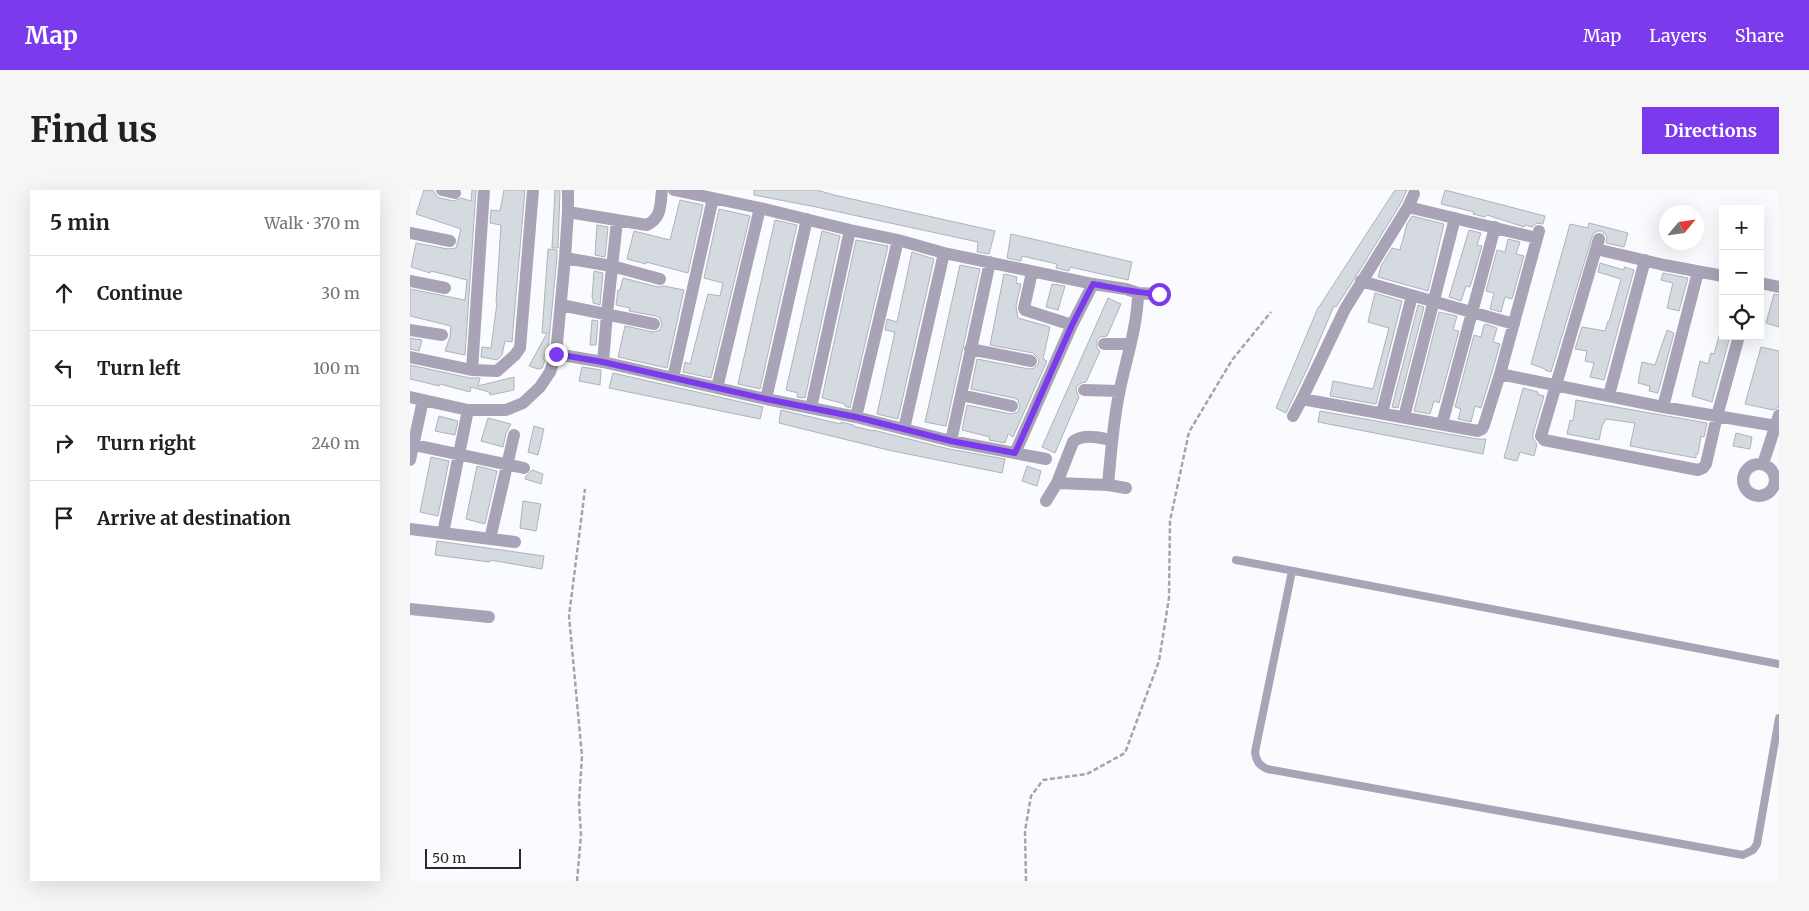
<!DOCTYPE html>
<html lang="en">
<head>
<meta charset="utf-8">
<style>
	body { margin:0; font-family:Merriweather,serif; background:#f6f6f6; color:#202124 }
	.controls { position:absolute; right:15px; top:15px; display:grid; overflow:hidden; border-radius:0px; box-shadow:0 5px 20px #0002 }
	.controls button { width:45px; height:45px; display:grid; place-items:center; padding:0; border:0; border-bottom:1px solid #e0e0e0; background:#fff; color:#202124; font:25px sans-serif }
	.compass { position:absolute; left:1249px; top:15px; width:45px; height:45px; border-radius:50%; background:#fff; box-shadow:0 5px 20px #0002; rotate:61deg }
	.scale { position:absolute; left:15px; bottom:12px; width:96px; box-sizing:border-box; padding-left:5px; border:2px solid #292a2c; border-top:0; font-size:14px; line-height:18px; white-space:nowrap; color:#292a2c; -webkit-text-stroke:4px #fff; paint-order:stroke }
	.stop { position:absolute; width:15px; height:15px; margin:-11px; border:4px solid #7c3aed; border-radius:50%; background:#fff }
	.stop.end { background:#7c3aed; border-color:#fff; box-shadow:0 1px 5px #0008 }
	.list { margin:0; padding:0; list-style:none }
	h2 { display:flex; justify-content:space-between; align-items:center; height:65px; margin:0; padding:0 20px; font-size:21px }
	h2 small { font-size:16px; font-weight:400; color:#757577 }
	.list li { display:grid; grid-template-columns:32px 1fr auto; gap:15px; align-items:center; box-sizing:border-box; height:75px; padding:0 20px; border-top:1px solid #e0e0e0 }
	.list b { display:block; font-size:19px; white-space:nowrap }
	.list em { font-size:16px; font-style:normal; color:#757577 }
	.icon { flex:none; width:28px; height:28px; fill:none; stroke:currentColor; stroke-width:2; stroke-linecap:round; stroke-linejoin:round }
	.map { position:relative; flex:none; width:1369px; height:691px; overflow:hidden; border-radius:0px }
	header { display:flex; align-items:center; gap:30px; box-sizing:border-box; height:70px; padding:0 25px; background:#7c3aed; color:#fff }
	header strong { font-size:24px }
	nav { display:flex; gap:28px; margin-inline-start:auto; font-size:18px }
	.intro { display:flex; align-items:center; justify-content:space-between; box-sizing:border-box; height:120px; padding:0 30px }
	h1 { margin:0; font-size:35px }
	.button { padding:12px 22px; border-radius:0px; background:#7c3aed; color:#fff; font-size:18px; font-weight:700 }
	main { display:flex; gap:30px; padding:0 30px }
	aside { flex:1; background:#fff; border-radius:0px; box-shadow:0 5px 20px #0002 }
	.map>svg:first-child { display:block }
</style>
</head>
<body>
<header>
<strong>Map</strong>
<nav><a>Map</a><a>Layers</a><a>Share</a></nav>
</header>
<div class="intro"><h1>Find us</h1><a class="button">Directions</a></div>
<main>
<aside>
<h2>5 min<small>Walk · 370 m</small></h2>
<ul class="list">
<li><svg class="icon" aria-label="ahead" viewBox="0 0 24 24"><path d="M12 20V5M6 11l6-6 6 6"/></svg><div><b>Continue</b></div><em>30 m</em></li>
<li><svg class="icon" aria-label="left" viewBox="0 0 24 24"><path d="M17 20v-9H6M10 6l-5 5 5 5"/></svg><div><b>Turn left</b></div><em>100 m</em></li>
<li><svg class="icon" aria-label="right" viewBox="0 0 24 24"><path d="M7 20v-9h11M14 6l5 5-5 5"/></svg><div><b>Turn right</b></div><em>240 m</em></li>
<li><svg class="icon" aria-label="arrive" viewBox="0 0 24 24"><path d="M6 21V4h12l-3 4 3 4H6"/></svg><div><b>Arrive at destination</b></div></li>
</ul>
</aside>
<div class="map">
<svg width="1369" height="691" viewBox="0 0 1369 691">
	<rect width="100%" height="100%" fill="#fafbfe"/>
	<path fill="#d4dadf" stroke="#adb3b8" d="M14,0L24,1L26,6L30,8L44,11L51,8L61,11L62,0H66L55,165L35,161L40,147L41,136L0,126V99L55,110L57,90L21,81L20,83L1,77L6,53L38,59L46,58L51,39L6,24Z
		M94,0H115L102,152L95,151L92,165L87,170L71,167L72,157L81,158L87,113H86L91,35L80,33L81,20L90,21Z
		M145,0H150L148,58H142Z
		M344,0H410V1L424,5L585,41L579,64L567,62L568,52L406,17L344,5Z
		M985,0H997L991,13L943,91L926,117L924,116L898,177L876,223L866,218L907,120Z
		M1035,0L1135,26L1133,34L1127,33L1122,37L1115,35L1114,37L1077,25L1075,27L1063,24L1064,22L1031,14Z
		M270,10L293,15L278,83L236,72V74L217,69L224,41L260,50Z
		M309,19L340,26L301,188L273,182L275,172L280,174L298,104L310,106L313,93L294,88Z
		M1002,26L1034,34L1018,101L968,87L971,76L982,58L990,60L997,34Z
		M365,30L387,35L350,199L328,194Z
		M1179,33L1218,43L1214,57L1196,53L1197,47L1192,41H1187L1183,44L1141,182L1135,180V179L1121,174L1160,34L1178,38Z
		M187,35L198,37L195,67L185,65Z
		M1059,40L1071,43L1067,55L1072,56L1060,97L1056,96L1051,111L1039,107Z
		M412,41L430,46L395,208L387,207L388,203L376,200Z
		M601,44L722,72L718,90L660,77L659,81L646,78L647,74L612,66L611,71L597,68Z
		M1098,49L1110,52L1106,64L1114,66L1102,109L1095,107L1091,122L1080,119L1084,103L1076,101L1087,60L1095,62Z
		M446,50L478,56L440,218L435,216V214L412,208Z
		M138,59L147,60V67L138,160L133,169L135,170L134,173L132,178L128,179L119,176L137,143H132Z
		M502,62L524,69L488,229L467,224L485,142L475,140L477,129L487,132Z
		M1190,73L1214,80V77L1224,80L1194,190L1180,187L1184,173L1175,171L1177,161L1165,159L1172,137L1195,141L1198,131L1199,132L1211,89L1188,82Z
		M550,75L570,79L536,236L515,232Z
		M184,81L193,83L190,115L183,113V108H182Z
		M1253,83L1278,88L1269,121L1257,118L1263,93L1251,90Z
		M594,84L607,87L606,93L611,94L606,116L608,128L640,137L633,169L637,171L603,247L598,244L595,253L579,250L580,247L552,240L557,215L601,224L608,222L610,217L608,210L604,208L561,199L567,169L619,179L624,178L629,173L628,168L623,163L580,155Z
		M213,88L248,97L254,96L274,100L257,178L208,167L215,136L243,142L250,140L252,135L250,128L246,126L219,121L220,118L206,115L208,100H210Z
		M642,94L655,96L648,120L636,117Z
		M965,103L992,111L966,214L920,206L923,191L963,199L979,138L958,132Z
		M1364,104L1369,105V137L1356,133Z
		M698,108L711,114L697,146L690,147L687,150V158L690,161L676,192L671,193L667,196L666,200L669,207L645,263L632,257Z
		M1008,115L1014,117L988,218L982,217Z
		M1029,122L1047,126L1043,140L1049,141L1029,213L1024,211L1020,224L1004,221Z
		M182,130L188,131L186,155H180Z
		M1076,134L1087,138L1083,152L1090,154L1082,182L1071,218L1065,216L1061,232L1048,229L1051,219L1045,217L1064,145L1071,147L1074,135Z
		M1257,140L1264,143L1248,203L1239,201L1240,196L1228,193L1232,172L1245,175Z
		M1309,146H1320L1302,212L1282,206L1290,171L1298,174L1301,163L1304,164Z
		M0,148L12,150L9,161L0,159Z
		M1351,157L1369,161V217L1363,220L1335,214Z
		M0,175L60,188H70L68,196L104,187V200L80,205L79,202L61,197L60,202L30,194L29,196L13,192L0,189Z
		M172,177L191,180L190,195L169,191Z
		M203,183L353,217L350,229L199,198Z
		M1113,198L1128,202L1127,204L1134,206L1123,244V248L1127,254L1124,266L1110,262L1107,271L1094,268Z
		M1166,210L1297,233L1294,247L1291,246L1288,264H1286V268L1220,256L1225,233L1196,229L1192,236L1189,250L1157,244L1160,230L1163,231Z
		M371,220L431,234V232L443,235V236L463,241V240L539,259L595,269L592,283L478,260L369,233Z
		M910,221L1067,249H1076L1073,264L908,232Z
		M29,226L48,231L45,245L25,241Z
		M78,228L101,234L96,243L93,257L71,251Z
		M124,236L134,239L128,265L118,262Z
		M1326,243L1342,247L1340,259L1323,256Z
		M21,267L39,271L28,326L10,322Z
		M67,276L87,281L75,334L56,329Z
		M617,276L631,281L627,296L612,291Z
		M122,280L133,284L131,294L115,289L116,286Z
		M113,311L131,314L126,341L110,338Z
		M27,351L134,366L132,379L80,370V372L64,370L25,365Z"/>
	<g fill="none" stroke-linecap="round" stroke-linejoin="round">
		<path stroke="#a4a5a8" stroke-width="2.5" stroke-dasharray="5 2.5" stroke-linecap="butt" d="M167,691L171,645L169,612L172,566L159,426L175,299
			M616,691L615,641L621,606L633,590L677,584L715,563L749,471L759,408L760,331L779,242L822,170L861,122"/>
		<path stroke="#a9a3b7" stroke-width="8" d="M826,370L1369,474
			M882,381L845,562C846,571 849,575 857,579L1333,665L1343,660L1347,654L1369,528"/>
		<path stroke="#a9a3b7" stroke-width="12" d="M32,0L45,3
			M264,0L350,18L440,40L488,50L534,63L683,94L716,99L728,103C728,133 716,170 710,199C703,231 701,263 698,295L647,293L663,252C673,243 690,248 702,250
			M998,17L1004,4
			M158,22L237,35C252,27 250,16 252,0
			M1129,41L1090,184L1253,217L1366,236
			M0,43L40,51
			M1189,49L1131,246L1134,250L1288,280L1293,278L1296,274L1307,226L1329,146
			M1186,59L1254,75L1313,86
			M155,68L202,76L250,89
			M622,82L614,118L615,120L662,135
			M0,91L35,98
			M951,91L1104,134
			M1350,93L1369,97
			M728,103L749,104
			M151,115L244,134
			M0,140L32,145
			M694,154H720
			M560,159L621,171
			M146,164L193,172L356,209L446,227L541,251L636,269
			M0,167L62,180L87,181L105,165L110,158L123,0
			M193,172L197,124L207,31
			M62,180L74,0
			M263,188L303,8
			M307,198L350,18
			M674,200L709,201
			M551,205L602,216
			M1199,205L1235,70
			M0,207L58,220H96L113,213L130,197L140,182L146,164L155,68L158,22V0
			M356,209L397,29
			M892,209L1068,241L1072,239L1074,235L1090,184
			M1253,217L1288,82
			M401,218L440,40
			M972,223L1002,106
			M883,226L892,209L935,119L998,17L1127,48
			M446,227L488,50
			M994,227L1045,28
			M1032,234L1085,37
			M494,239L534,63
			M541,251L580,72
			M0,254L114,278
			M605,263L662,135L683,94
			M0,270L13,210
			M1333 290a16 16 0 1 1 32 0a16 16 0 1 1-32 0Z
			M1353,274L1369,225
			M698,295L716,298
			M636,311L647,293
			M0,339L105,352
			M33,343L58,220
			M80,349L104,245
			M0,419L79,427"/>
	</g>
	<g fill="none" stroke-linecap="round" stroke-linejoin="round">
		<path stroke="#7c3aed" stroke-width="6" d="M146,164L193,172L356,209L446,227L541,251L605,263L662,135L683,94C705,98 726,103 749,104"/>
	</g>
</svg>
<div class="controls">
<button>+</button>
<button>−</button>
<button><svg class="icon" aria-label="locate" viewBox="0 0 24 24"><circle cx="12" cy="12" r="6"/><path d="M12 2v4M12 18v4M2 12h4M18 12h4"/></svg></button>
</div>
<svg class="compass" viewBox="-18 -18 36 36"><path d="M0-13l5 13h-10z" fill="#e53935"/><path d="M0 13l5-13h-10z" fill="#757577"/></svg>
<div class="scale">50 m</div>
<div class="stop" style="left:749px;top:104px"></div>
<div class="stop end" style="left:146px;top:164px"></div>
</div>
</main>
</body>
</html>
